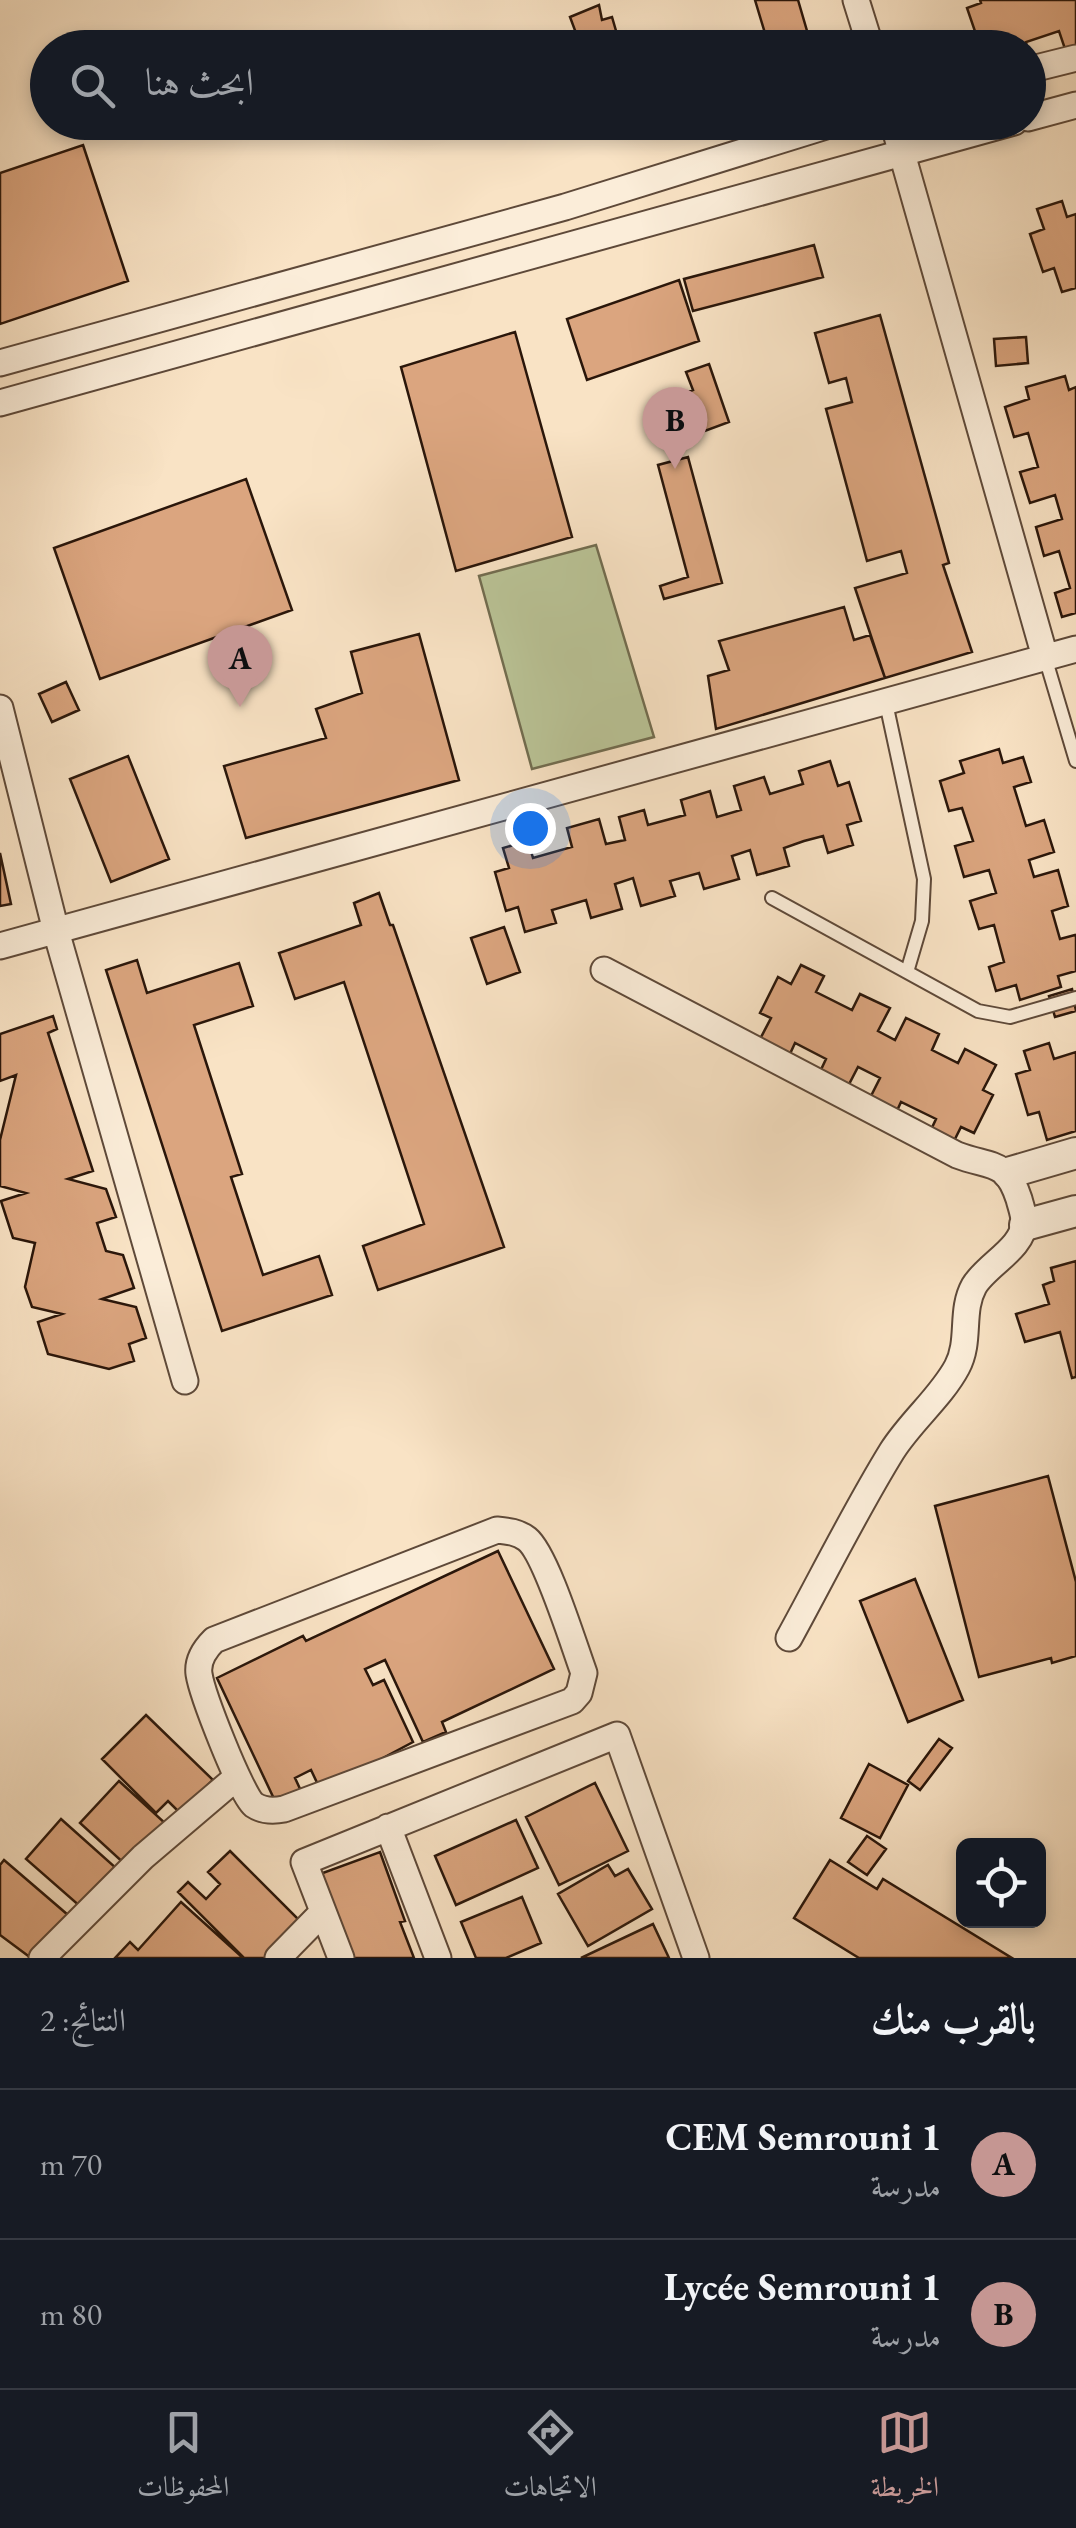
<!DOCTYPE html>
<html lang="ar">
<head>
<meta charset="utf-8">
<style>
	body { margin:0; font-family:"EB Garamond",Amiri,serif; background:#20242c; color:#f1f3f6; direction:rtl }
	.controls { position:absolute; right:30px; bottom:30px; display:grid; overflow:hidden; border-radius:15px; box-shadow:0 5px 15px #0003 }
	.controls button { width:90px; height:90px; display:grid; place-items:center; padding:0; border:0; border-bottom:2px solid #363941; background:#171b24; color:#f1f3f6; font:50px sans-serif }
	.you { position:absolute; left:530px; top:828px; width:35px; height:35px; margin:-25px; border:8px solid #fff; border-radius:50%; background:#1a73e8; box-shadow:0 0 0 15px #1a73e833 }
	.badge { display:grid; place-items:center; width:65px; height:65px; border-radius:50%; background:#c59692; color:#111; font-size:32px; font-weight:700 }
	.pin { position:absolute; translate:-50% -82px; filter:drop-shadow(0 2px 5px #0008) }
	.pin::after { content:''; position:absolute; top:52px; width:35px; height:30px; background:inherit; clip-path:polygon(0 0,100% 0,50% 100%) }
	.list { margin:0; padding:0; list-style:none }
	h2 { display:flex; justify-content:space-between; align-items:center; height:130px; margin:0; padding:0 40px; font-size:42px }
	h2 small { font-size:32px; font-weight:400; color:#9ea1a6 }
	.list li { display:grid; grid-template-columns:65px 1fr auto; gap:30px; align-items:center; box-sizing:border-box; height:150px; padding:0 40px; border-top:2px solid #363941 }
	.list b { display:block; font-size:38px; white-space:nowrap }
	.list p { margin:0; font-size:32px; white-space:nowrap; color:#9ea1a6 }
	.list em { font-size:32px; font-style:normal; color:#9ea1a6 }
	.icon { flex:none; width:55px; height:55px; fill:none; stroke:currentColor; stroke-width:2; stroke-linecap:round; stroke-linejoin:round }
	.map { position:relative; flex:none; width:1076px; height:1958px; overflow:hidden; direction:ltr }
	.search { position:absolute; background:#171b24; box-shadow:0 5px 15px #0003; left:30px; right:30px; top:30px; height:110px; display:flex; align-items:center; gap:25px; box-sizing:border-box; padding:0 35px; border-radius:55px; color:#9ea1a6; font-size:38px }
	.sheet { height:430px; background:#171b24 }
	nav { display:flex; justify-content:space-around; align-items:center; box-sizing:border-box; height:140px; border-top:2px solid #363941; background:#171b24; font-size:28px; color:#9ea1a6 }
	nav a { display:grid; justify-items:center; gap:5px }
	nav .on { color:#c59692 }
	.map>svg:first-child { display:block }
</style>
</head>
<body>
<div class="map">
<svg width="1076" height="1958" viewBox="0 0 1076 1958">
	<rect width="100%" height="100%" fill="#f9e3c5"/>
	<filter id="stains"><feTurbulence type="fractalNoise" baseFrequency=".002" numOctaves="4"/><feColorMatrix values="0 0 0 0 .2 0 0 0 0 .09 0 0 0 0 .02 0 0 0 .5 -.17"/></filter>
	<radialGradient id="worn" r=".72"><stop offset=".6" stop-color="#630" stop-opacity="0"/><stop offset="1" stop-color="#630" stop-opacity=".3"/></radialGradient>
	<path fill="#bac497" stroke="#726d50" stroke-width="2.5" d="M596,545L654,737L532,769L479,576Z"/>
	<path fill="#dba57f" stroke="#2a160a" stroke-width="2.5" d="M755,0H798L812,48H706L764,30Z
		M980,0H1076V45L1065,49L1059,31L1026,42L1027,48H993L991,42L980,46L967,8L981,3Z
		M599,5L602,20L612,17L621,48H570L579,41L570,17Z
		M83,145L128,281L0,324V173Z
		M1062,201L1067,217L1076,214V288L1062,292L1054,268L1043,272L1030,234L1044,229L1037,209Z
		M814,245L823,277L693,311L684,279Z
		M679,280L699,341L587,380L567,319Z
		M880,315L949,563L943,565L972,652L885,678L855,588L907,573L901,551L867,561L826,409L852,402L846,378L829,383L815,333Z
		M515,332L572,537L456,571L401,367Z
		M1026,337L1028,363L996,366L994,339Z
		M709,364L729,422L686,438L672,398L693,390L686,372Z
		M1065,376L1069,390L1076,387V613L1062,617L1055,593L1070,588L1059,551L1044,556L1036,527L1062,519L1055,495L1030,503L1020,472L1038,467L1028,433L1014,437L1005,407L1029,399L1026,387Z
		M688,457L722,583L664,599L660,586L688,577L658,465Z
		M246,479L292,610L100,679L54,548Z
		M844,607L854,640L870,635L885,678L716,729L708,676L729,670L719,641Z
		M419,634L459,780L246,838L224,766L326,738L316,709L362,693L351,652Z
		M66,682L79,710L52,722L39,694Z
		M999,749L1003,763L1023,757L1031,782L1014,787L1026,826L1044,820L1054,852L1029,860L1034,877L1058,870L1068,906L1052,911L1060,939L1075,935L1076,937V971L1058,976L1061,987L1020,1000L1016,985L996,991L989,967L1004,962L994,925L979,929L970,901L996,893L989,870L964,877L955,846L973,841L962,808L949,811L940,781L964,773L960,761Z
		M128,756L169,859L111,882L70,779Z
		M830,761L838,786L849,782L861,821L847,825L853,845L828,853L823,836L804,841L784,848L789,866L757,875L750,850L732,856L739,879L704,889L699,873L670,881L675,896L641,906L633,878L615,884L622,909L591,918L586,900L552,910L556,923L525,932L518,907L506,911L495,872L509,868L503,848L528,841L533,858L572,847L567,828L599,819L606,844L625,840L619,817L644,810L648,825L685,815L681,800L710,791L717,817L741,810L734,786L764,777L770,794L803,784L799,771Z
		M0,853L11,904L0,906Z
		M379,893L390,925H393L504,1247L378,1290L363,1246L424,1224L344,982L295,999L279,953L361,925L354,903Z
		M504,927L520,972L487,984L471,938Z
		M137,960L147,993L239,963L253,1006L194,1025L242,1174L231,1177L263,1275L319,1256L332,1295L222,1331L106,970Z
		M801,965L824,976L816,992L852,1010L860,994L890,1008L878,1031L895,1040L906,1018L939,1034L932,1050L958,1063L965,1049L996,1065L983,1090L993,1095L974,1133L961,1127L952,1145L929,1134L936,1119L901,1102L895,1115L868,1102L880,1078L858,1067L846,1090L818,1076L826,1059L795,1043L789,1056L759,1041L771,1018L760,1013L778,977L791,984Z
		M1072,989L1076,1011L1055,1017L1049,996Z
		M53,1016L57,1029L48,1033L93,1171L68,1179L106,1189L116,1217L97,1223L106,1251L123,1255L134,1288L102,1299L136,1307L146,1338L129,1344L134,1361L109,1369L48,1354L38,1322L62,1314L32,1307L25,1287L35,1243L13,1238L1,1201L26,1193L0,1186V1140L16,1075L0,1081V1034Z
		M1049,1043L1054,1059L1076,1052V1131L1047,1140L1039,1112L1028,1115L1016,1074L1030,1070L1024,1051Z
		M1076,1261V1377L1072,1378L1060,1332L1025,1342L1016,1314L1049,1304L1043,1285L1054,1281L1051,1268Z
		M1048,1476L1076,1582V1656L1052,1663L1051,1658L979,1677L935,1506Z
		M498,1551L554,1669L442,1722L446,1732L423,1742L385,1660L365,1669L373,1685L384,1680L413,1742L321,1791L311,1770L295,1778L301,1791L276,1803L217,1678L303,1636L306,1641Z
		M915,1579L963,1700L908,1722L860,1601Z
		M146,1715L213,1780L180,1813L168,1801L156,1813L102,1759Z
		M939,1739L952,1748L920,1790L908,1781Z
		M869,1764L908,1785L880,1838L841,1818Z
		M119,1781L166,1824L128,1867L80,1823Z
		M595,1783L628,1851L559,1885L526,1817Z
		M61,1819L116,1868L82,1908L26,1859Z
		M516,1820L538,1868L456,1905L435,1856Z
		M867,1836L886,1849L867,1875L848,1862Z
		M230,1851L301,1922L265,1958H244L178,1892L188,1882L206,1899L220,1884L208,1872Z
		M380,1852L405,1921L400,1922L414,1958H351L320,1874Z
		M4,1860L68,1915L31,1958L0,1935V1865Z
		M830,1860L877,1889L883,1879L1012,1958H859L794,1918Z
		M608,1865L615,1876L628,1869L652,1909L588,1946L558,1894Z
		M522,1897L541,1943L506,1958H476L461,1922Z
		M181,1902L243,1958H115L130,1942L138,1950Z
		M653,1924L669,1958H581Z"/>
	<g fill="none" stroke-linecap="round" stroke-linejoin="round">
		<defs>
			<path id="service" d="M1045,657L1076,761
				M886,703L924,879L922,921L907,972
				M772,898L978,1011L1010,1017L1076,998"/>
			<path id="minor" d="M856,0L871,48
				M1028,70L1076,58
				M1028,118L1076,105
				M893,122L1045,657
				M0,363L565,207L839,122
				M0,403L1014,122
				M0,708L56,931L185,1381
				M0,946L1076,649
				M604,970L957,1155C991,1168 1006,1159 1019,1199C1021,1207 1024,1214 1024,1222C1024,1248 986,1265 974,1286C960,1311 971,1341 957,1367C941,1397 911,1421 892,1451C855,1511 823,1576 789,1638
				M497,1530C508,1531 518,1532 527,1539C546,1554 574,1646 584,1673L579,1693L572,1701L284,1809C274,1811 263,1811 254,1805C241,1795 202,1694 199,1674C197,1660 205,1649 214,1640Z
				M388,1827L438,1958
				M42,1958L143,1857L237,1777
				M278,1958L323,1912
				M341,1958L304,1862L617,1735L696,1958"/>
			<path id="tertiary" d="M1008,1173L1076,1153
				M1025,1225L1076,1211"/>
		</defs>
		<use href="#service" stroke="#5e4939" stroke-width="16"/>
		<use href="#minor" stroke="#5e4939" stroke-width="29"/>
		<use href="#tertiary" stroke="#5e4939" stroke-width="34"/>
		<use href="#service" stroke="#fbedd9" stroke-width="12"/>
		<use href="#minor" stroke="#fbedd9" stroke-width="25"/>
		<use href="#tertiary" stroke="#fbedd9" stroke-width="30"/>
	</g>
	<rect width="100%" height="100%" filter="url(#stains)"/>
	<rect width="100%" height="100%" fill="url(#worn)"/>
</svg>
<div class="controls">
<button><svg class="icon" aria-label="locate" viewBox="0 0 24 24"><circle cx="12" cy="12" r="6"/><path d="M12 2v4M12 18v4M2 12h4M18 12h4"/></svg></button>
</div>
<div class="you"></div>
<div class="pin badge" style="left:240px;top:707px">A</div>
<div class="pin badge" style="left:675px;top:469px">B</div>
<div class="search"><svg class="icon" aria-label="search" viewBox="0 0 24 24"><circle cx="10" cy="10" r="6"/><path d="M15 15l6 6"/></svg>ابحث هنا</div>
</div>
<section class="sheet">
<h2>بالقرب منك<small>النتائج: 2</small></h2>
<ul class="list">
<li><span class="badge">A</span><div><b>CEM Semrouni 1</b><p>مدرسة</p></div><em>70 m</em></li>
<li><span class="badge">B</span><div><b>Lycée Semrouni 1</b><p>مدرسة</p></div><em>80 m</em></li>
</ul>
</section>
<nav>
<a class="on"><svg class="icon" aria-label="map" viewBox="0 0 24 24"><path d="M3 6l6-2 6 2 6-2v14l-6 2-6-2-6 2zM9 4v14M15 6v14"/></svg>الخريطة</a>
<a><svg class="icon" aria-label="directions" viewBox="0 0 24 24"><path d="M12 3l9 9-9 9-9-9zM9 14v-3h6M13 9l2 2-2 2"/></svg>الاتجاهات</a>
<a><svg class="icon" aria-label="saved" viewBox="0 0 24 24"><path d="M7 4h10v16l-5-4-5 4z"/></svg>المحفوظات</a>
</nav>
</body>
</html>
